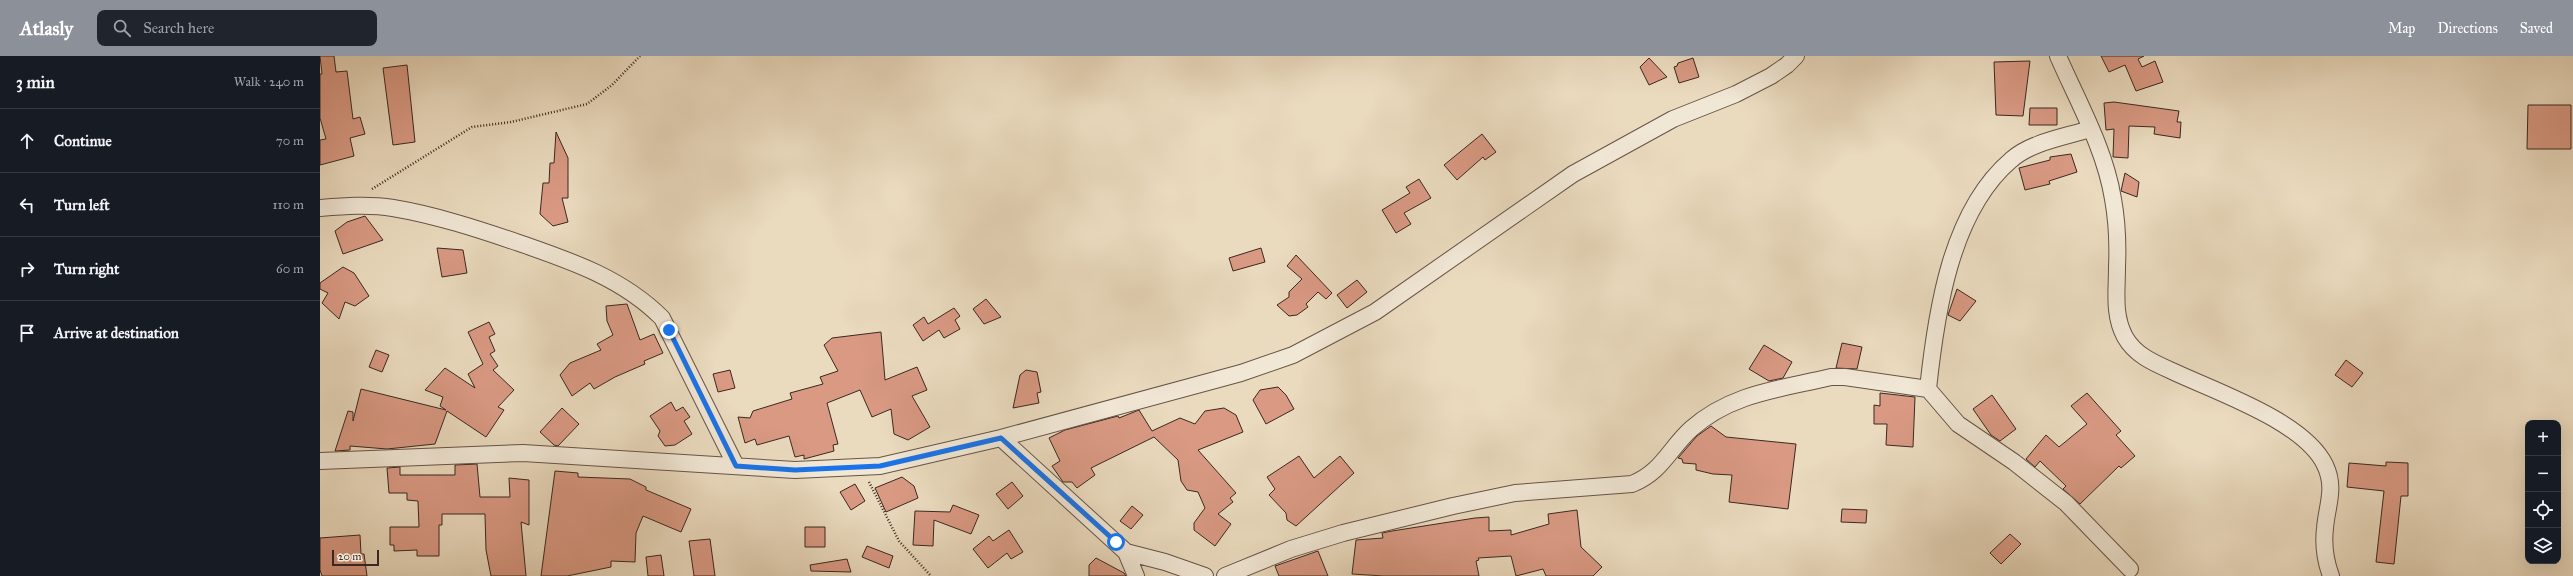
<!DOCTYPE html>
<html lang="en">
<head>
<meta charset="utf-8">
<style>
	body { margin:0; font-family:"IM FELL Great Primer",serif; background:#20242c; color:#f1f3f6 }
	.controls { position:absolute; right:12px; bottom:12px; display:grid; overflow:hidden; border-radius:8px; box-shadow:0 4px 16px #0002 }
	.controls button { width:36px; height:36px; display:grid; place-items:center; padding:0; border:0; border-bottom:1px solid #363941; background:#171b24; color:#f1f3f6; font:20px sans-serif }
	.scale { position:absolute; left:12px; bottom:10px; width:47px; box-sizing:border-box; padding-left:4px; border:2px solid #3b2820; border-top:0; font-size:11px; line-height:14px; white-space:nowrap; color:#3b2820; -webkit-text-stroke:3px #f1e7d5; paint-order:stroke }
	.stop { position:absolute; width:12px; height:12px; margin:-9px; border:3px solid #1a73e8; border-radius:50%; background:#fff }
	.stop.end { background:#1a73e8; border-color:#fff; box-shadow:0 1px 4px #0008 }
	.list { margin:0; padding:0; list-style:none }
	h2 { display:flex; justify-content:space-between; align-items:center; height:52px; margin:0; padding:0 16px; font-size:17px }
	h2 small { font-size:13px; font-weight:400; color:#9ea1a6 }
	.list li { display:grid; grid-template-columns:26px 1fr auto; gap:12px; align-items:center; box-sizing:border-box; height:64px; padding:0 16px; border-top:1px solid #363941 }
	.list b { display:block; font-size:15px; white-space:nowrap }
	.list em { font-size:13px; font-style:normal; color:#9ea1a6 }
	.icon { flex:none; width:22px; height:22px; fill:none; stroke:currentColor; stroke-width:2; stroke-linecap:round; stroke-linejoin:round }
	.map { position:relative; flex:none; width:2253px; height:520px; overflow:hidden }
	header { display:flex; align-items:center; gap:24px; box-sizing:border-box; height:56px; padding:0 20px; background:#8c9099; color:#fff }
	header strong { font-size:19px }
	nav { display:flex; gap:22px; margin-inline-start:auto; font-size:14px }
	.search { width:280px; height:36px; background:#20242c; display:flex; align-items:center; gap:10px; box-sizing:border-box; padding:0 14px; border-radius:8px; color:#9ea1a6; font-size:15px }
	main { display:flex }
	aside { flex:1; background:#171b24 }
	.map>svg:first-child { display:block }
</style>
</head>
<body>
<header>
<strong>Atlasly</strong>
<div class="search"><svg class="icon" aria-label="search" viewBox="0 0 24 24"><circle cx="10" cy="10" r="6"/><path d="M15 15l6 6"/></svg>Search here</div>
<nav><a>Map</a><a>Directions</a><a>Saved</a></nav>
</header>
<main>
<aside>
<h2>3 min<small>Walk · 240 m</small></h2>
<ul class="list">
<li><svg class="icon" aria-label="ahead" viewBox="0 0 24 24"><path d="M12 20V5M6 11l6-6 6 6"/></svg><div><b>Continue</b></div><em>70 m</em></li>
<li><svg class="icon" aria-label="left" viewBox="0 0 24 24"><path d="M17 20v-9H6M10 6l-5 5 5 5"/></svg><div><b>Turn left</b></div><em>110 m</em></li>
<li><svg class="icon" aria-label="right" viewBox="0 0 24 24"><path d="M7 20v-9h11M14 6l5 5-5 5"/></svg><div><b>Turn right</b></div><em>60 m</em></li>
<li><svg class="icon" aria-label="arrive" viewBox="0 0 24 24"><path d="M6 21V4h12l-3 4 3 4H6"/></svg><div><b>Arrive at destination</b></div></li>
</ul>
</aside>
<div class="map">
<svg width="2253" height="520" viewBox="0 0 2253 520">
	<rect width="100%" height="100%" fill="#eadabe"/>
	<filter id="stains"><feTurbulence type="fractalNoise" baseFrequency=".005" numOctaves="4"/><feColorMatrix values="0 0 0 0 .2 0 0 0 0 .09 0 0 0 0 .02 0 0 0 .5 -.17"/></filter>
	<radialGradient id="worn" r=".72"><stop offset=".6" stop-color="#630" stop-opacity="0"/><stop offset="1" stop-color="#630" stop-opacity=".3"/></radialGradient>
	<path fill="#d99983" stroke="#3b2820" d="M0,0H14L16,16L27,15L33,63L40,61L45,78L30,82L34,100L0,109V84L6,83L0,62V18H2Z
		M1781,0H1824L1818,3L1822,11L1835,5L1843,26L1816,35L1805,9L1789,16Z
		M1329,2L1347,21L1329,29L1320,11Z
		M1373,2L1379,21L1359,27L1354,11L1357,10L1358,7Z
		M1710,5L1703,60L1676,59L1674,6Z
		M87,9L95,86L73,89L63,12Z
		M1794,46L1859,55L1857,66H1861L1860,82L1834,78L1835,71L1809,70L1808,102L1793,101L1794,73L1786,74L1784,47Z
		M2208,49H2251V93H2207Z
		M1710,52H1737V69H1709Z
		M236,76L248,102V142H242L248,166L233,170L220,158L223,127H229L230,107H234Z
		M1162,78L1176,96L1165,104L1163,101L1137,124L1124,109Z
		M1751,98L1757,116L1729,125L1730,128L1705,134L1699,112L1730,104V101Z
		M1805,117L1819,126L1817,141L1801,135Z
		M1099,123L1111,142L1084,157L1091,168L1076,177L1062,154L1090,137L1086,131Z
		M45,160L63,184L23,198L15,175L27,166Z
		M117,192L143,194L147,217L122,221Z
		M941,192L945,206L913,215L909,202Z
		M976,199L1012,237L1006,243L998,236L986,248L988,251L977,259L969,260L957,249L969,241V236L982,223L967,210Z
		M23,211L34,217L49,240L35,250L25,246L19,263L2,247L8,237L0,233V227Z
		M1037,224L1047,236L1027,252L1017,239Z
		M1637,233L1656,245L1640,265L1628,259Z
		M666,243L681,261L664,268L653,253Z
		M307,248L320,284L334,278L343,297L324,305L325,308L295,321L274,333L270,327L252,340L240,319L250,307L281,294L277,288L293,279L287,265L286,250Z
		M634,252L640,260L635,264L640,273L624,282L619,274L603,285L593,269L604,261L608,268Z
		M169,266L175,278L169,281L175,295L170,298L178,310L173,314L194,334L178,351L184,354L166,381L127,355L115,388L67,393L30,390V394L15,395L28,355L33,356V365L41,333L126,354L120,350L123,341L105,334L125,312L155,332L148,318L163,308L148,276Z
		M561,276L565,324L597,311L607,334L592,340L610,371L588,384L574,378L571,353L552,361L540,334L507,347L518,388L513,389L514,395L484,403V399L475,401L469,380L437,389L435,383L425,387L418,361L430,362L433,355L472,343L470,337L503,328L500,321L518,315L504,289L512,282Z
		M1522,287L1542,291L1537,313L1516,312Z
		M1444,289L1472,306L1463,322L1449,325L1429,313Z
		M56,294L69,299L62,316L49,311Z
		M2026,304L2043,317L2032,331L2015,319Z
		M410,314L415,332L398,336L393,318Z
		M706,314L717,316L721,336L717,337L719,347L693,352L700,319Z
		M958,331L966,339L974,353L946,368L933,344L940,334Z
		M1560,337L1595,341L1593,391L1566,389L1567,368H1554V349L1560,350Z
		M1767,337L1801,375L1796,379L1815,400L1801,412L1799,410L1760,448L1743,433L1746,430L1720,405L1715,411L1706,403L1726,379L1739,391L1767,368L1751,350Z
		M1672,339L1696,373L1680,385L1671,379L1653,353Z
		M351,346L356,355L363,351L370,361L364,365L372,378L355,389L345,390L338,380L340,375L330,360Z
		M242,352L259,368L238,390L234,389L220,376Z
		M904,352L916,359L923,376L878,394L916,437L910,442L913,446L898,458L911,468L895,490L874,474V467L885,452L878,436L867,434L861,425L858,404L834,381L771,412L775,419L757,432L752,426H743L732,410L740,405L729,382L745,374L798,360L799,362L819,354L832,375L860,362L875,368L885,355Z
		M1391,370L1406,381L1476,388L1468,453L1409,446L1412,419L1393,418L1376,414V408L1363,407L1362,403L1358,402L1377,380Z
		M979,400L994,422L1020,400L1034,417L976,470L967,464L966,457L949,439L955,433L947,421Z
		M2066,406L2088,407V440H2081L2074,508L2056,506L2064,435L2027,431L2029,407L2066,410Z
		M157,408L160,441H190L189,422L209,424V469L201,466L206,520H171L166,494L165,458H122V469H119V500H97V494L74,495V489H70V471H99L98,445L87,444V437H69L67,412L80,411V419H135V409Z
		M235,415L258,417V421L310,423L326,431V434L371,453L361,476L323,460L316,477L315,506L291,505V511L247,520H221Z
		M582,421L594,430L598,442L566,456L555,432Z
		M692,426L703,440L688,453L676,438Z
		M535,428L545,445L531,454L520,436Z
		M633,449L659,459L651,478L614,464L613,490L593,489L595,455L630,456Z
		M812,450L823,459L811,473L800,465Z
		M1522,453L1547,454L1546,467L1521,466Z
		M1257,454L1261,491L1282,511L1273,520H1226L1223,513L1196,520L1191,500L1158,502L1159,504L1156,505L1159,520H1064L1032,518L1036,484L1063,482L1062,477L1072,475L1155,462L1169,461V475L1191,474V479L1229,468L1228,458Z
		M485,471H505V491H485Z
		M689,474L703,496L691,503L687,497L668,512L653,493L669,480L673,485Z
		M1690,478L1701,488L1681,508L1670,497Z
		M40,479L41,498H44L47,520H2L0,514V482Z
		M390,483L395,520H374L369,485Z
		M547,490L573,500L569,512L542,501Z
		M998,495L1008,520H959L955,510Z
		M341,499L344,520H328L326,501Z
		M776,502L804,517L806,520H769V509Z
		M527,503L531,516L491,515L490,509Z"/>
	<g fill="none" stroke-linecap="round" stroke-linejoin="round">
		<defs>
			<path id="minor" d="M1738,0C1758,46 1785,93 1793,143C1797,165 1798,188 1797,211C1797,235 1793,259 1805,281C1815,299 1834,307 1852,315C1894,335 1984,365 2005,409C2016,432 2007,449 2005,472C2003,489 2005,504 2011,520
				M1770,73C1745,81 1711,86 1691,104C1630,156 1616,258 1608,333L1638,368L1694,406L1746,447L1810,513
				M0,152C24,150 49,148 73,152C115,159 158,173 199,187C251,205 302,222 342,262L416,410
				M681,382L806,496L816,520
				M0,405L203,397L475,414L560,410L681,382L921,317L973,299L1055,256L1253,118L1353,63L1416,38L1451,20L1467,9L1476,0
				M806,496L845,506L885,520
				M905,520L971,493L1023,477L1133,450L1195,437L1312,428C1342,416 1349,393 1371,373C1411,337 1461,333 1511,321H1525L1608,333"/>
		</defs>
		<use href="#minor" stroke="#675448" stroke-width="18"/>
		<path stroke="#3b2820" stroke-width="2.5" stroke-dasharray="1 2" stroke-linecap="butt" d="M52,133L152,71L191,66L267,48L292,29L320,0
			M549,426L579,485L611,520"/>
		<use href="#minor" stroke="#f1e7d5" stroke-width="16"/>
	</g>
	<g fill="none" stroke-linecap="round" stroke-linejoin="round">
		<path stroke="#1a73e8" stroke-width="5" d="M349,274L416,410L475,414L560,410L681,382L796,486"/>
	</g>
	<rect width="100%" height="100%" filter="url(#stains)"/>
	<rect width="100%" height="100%" fill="url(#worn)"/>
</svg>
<div class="controls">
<button>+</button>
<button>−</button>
<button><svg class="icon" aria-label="locate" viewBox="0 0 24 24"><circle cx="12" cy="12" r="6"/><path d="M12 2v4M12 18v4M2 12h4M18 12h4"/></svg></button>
<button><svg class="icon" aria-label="layers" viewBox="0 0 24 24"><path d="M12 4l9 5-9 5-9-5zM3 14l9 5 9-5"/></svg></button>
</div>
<div class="scale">20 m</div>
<div class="stop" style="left:796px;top:486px"></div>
<div class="stop end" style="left:349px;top:274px"></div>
</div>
</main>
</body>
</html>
